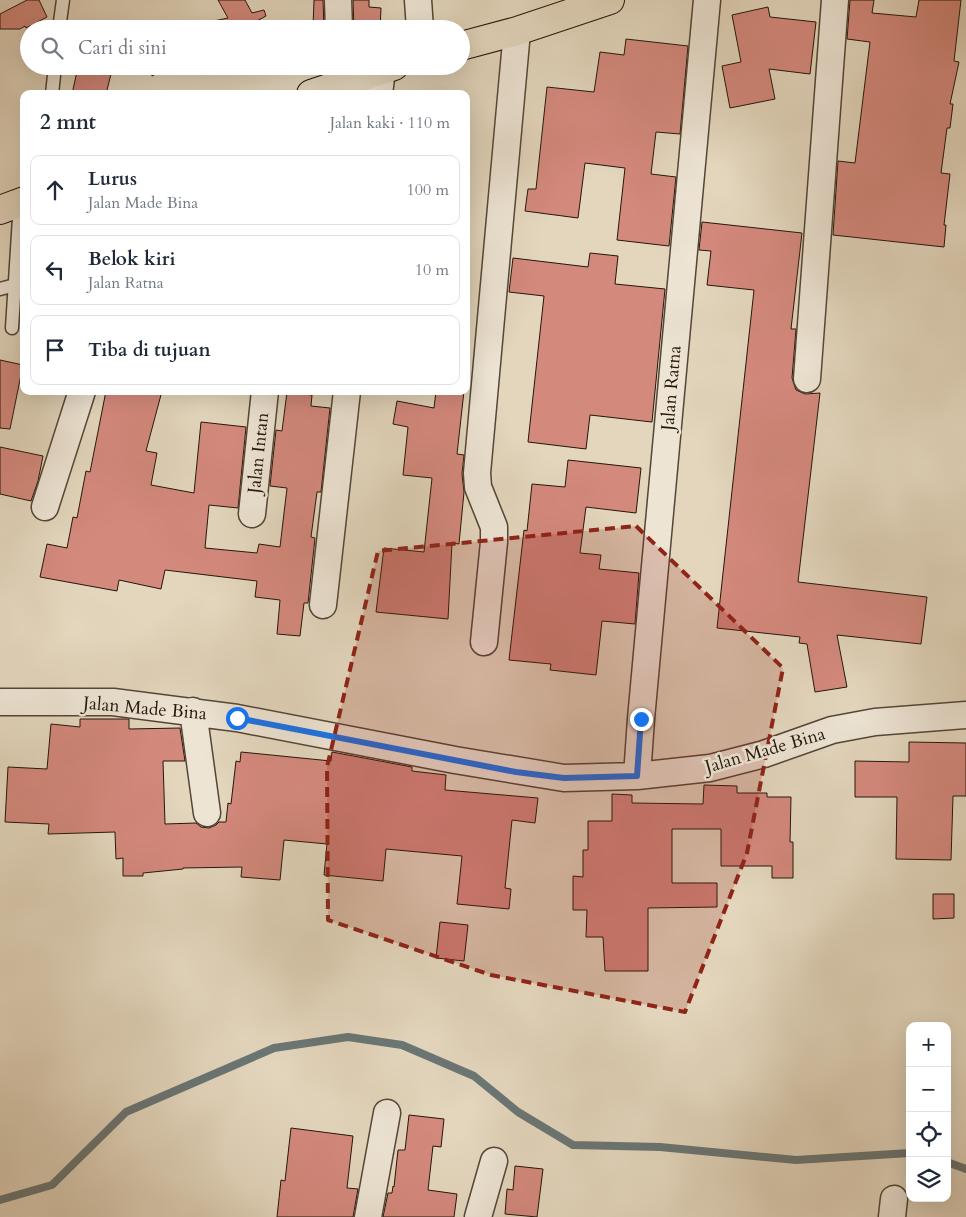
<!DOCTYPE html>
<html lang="id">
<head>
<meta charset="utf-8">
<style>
	body { margin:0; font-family:Cardo,serif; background:#f2f2f3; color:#1f2937 }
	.controls { position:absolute; right:15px; bottom:15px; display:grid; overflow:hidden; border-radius:10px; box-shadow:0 5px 20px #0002 }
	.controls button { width:45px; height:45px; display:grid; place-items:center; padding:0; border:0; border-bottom:1px solid #e0e1e3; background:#fff; color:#1f2937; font:25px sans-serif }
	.stop { position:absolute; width:15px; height:15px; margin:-11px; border:4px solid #1a73e8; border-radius:50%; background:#fff }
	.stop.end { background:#1a73e8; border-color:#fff; box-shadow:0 1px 5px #0008 }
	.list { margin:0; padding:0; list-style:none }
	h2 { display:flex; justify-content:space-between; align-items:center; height:65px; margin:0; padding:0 20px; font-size:21px }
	h2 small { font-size:16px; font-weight:400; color:#747a83 }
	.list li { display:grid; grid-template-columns:32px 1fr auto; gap:15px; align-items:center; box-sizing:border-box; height:70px; margin:0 10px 10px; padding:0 10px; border:1px solid #e0e1e3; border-radius:10px }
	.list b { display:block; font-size:19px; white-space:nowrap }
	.list p { margin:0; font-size:16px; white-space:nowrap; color:#747a83 }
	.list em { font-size:16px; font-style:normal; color:#747a83 }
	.icon { flex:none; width:28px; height:28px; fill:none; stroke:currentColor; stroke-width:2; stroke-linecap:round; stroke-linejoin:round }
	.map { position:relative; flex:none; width:966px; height:1217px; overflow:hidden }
	.search { position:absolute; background:#fff; box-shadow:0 5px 20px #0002; left:20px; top:20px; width:450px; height:55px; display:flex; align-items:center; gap:12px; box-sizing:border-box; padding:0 18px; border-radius:28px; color:#747a83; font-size:19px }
	.panel { position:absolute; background:#fff; box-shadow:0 5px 20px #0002; left:20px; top:90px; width:450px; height:305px; border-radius:10px }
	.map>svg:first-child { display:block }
</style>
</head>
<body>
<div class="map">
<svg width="966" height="1217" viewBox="0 0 966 1217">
	<rect width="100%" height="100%" fill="#e3d6bd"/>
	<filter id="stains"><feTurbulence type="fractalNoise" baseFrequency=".004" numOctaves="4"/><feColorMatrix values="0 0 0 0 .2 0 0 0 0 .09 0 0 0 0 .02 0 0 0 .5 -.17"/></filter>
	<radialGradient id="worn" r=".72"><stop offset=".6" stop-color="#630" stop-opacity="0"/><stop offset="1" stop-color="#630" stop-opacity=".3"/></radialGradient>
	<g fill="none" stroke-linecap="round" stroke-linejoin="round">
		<path stroke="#6a7675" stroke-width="8" d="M947,1162L966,1169
			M0,1200L52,1185L126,1112L274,1048L348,1037L402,1045L474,1076L518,1112L573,1145L660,1147L796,1160L910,1153"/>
	</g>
	<path fill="#d4897d" stroke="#23160a" d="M27,0H39L47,17L26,28L25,26L20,29H0V14Z
		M218,0H245L252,13L264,10L266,16L242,29H176L228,18Z
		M314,0H323L324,28L313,27Z
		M353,0H369V7L381,8L380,29H354Z
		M850,0H874L872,13L916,17L919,0H961L954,61L959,62L950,104H953L950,128H947L941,173L950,174L944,225H946L944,247L833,235L838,161L855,163L870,42L847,39Z
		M768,7L770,17L816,22L810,74L769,69L775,99L730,108L722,66L741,62L732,15Z
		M626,39L688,46L680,134L656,132L651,174L676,177L669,246L617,240L625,168L585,163L578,218L525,211L528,189H536L547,87L594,92L600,52L624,55Z
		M150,66H170L152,76Z
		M78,67L111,74L106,94H72Z
		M702,222L802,233L791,329H796L792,378L796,390L805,394L820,393L798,582L927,597L921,644L837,635L847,687L815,692L807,644L799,643L800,637L717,628L754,290L707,285L711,251L699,250Z
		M590,253L618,256L615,284L665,289L652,422L590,415L586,449L528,442L544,296L509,292L513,258L588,267Z
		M0,360L23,365L10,429L0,428Z
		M106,391H162L146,451L157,453L151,485L194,493L201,422L246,427L238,508L209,505L205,548L257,553L259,544L280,547L287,488L270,486L276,430L282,431L287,392L312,395L311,406L330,408L321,492H317L311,537L315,538L308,603H304L300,636L277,634L280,600L255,597L257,581L165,570L161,589L119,580L117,591L40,577L47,544L67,548L73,517L77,518L86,471L90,472Z
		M436,391H464L457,454L464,455L462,474L464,492L459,544L452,543L448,619L376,612L384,548L424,552L432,478L403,475L408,427L393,424L397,401L434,408Z
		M0,447L43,456L38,481L31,501L0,494Z
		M568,460L641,468L636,513L586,507L580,553L601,555L599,569L639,573L635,624L602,621L596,675L550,670L551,664L509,660L524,530L527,531L532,484L565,487Z
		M80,719H129V729L180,728L185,761H163L165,824L196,823L201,827L209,828L216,825L219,822H226L228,803L231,804L236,761L240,762L241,752L331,761L332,752L412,767V771L446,775L445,790L538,798L535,823L512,820L505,888L511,889L509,909L457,904L462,856L386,849L383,881L324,875L327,844L284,840L280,880L241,877L242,867L183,868V869L143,873V876H123V858L116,859L115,832L48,834L49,824L5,822L8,767L47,769L51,724L80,727Z
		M909,742L966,743V796H953L951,860L896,859L897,797H855V761L909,762Z
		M704,785L737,786V793H767V797H791L790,842H793V878H772V866H721V829H672V883H717V907L648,908V971H605L603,937H586L587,910H573V876L583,877V850H588V821H612V794L632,795V803L703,804Z
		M933,894H954V918L933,919Z
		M440,922L468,925L464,961L436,958Z
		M409,1115L444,1119L441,1147L433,1146L428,1190L457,1194L454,1217H383L388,1193H392L393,1186L394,1187L398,1150H405Z
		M291,1128L353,1136L347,1188L358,1189L353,1217H277L281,1180L285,1181Z
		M515,1166L543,1169L537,1217L505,1214L507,1189L513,1190Z"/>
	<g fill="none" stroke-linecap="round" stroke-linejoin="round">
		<defs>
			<path id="lane" d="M59,29L63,0
				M52,94L55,66
				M0,289L15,285
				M12,328L20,202"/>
			<path id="street" d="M338,0L339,29
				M418,0L420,29
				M379,94L382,70
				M807,379L835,0
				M45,507L82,391
				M252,514L265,391
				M323,605L347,391
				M484,642L494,542V527L478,487L477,473L517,31
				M0,702H113L237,718L455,760L564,778L637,776L710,768L764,754L832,730L875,722L966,715
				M193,711L207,813
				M637,776L641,719L707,0
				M368,1217L387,1113
				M478,1217L494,1161
				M892,1217L894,1199"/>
			<path id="highway" d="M461,46L517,31L610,0
				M311,94L394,66
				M0,210L24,201"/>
		</defs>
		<use href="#lane" stroke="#534637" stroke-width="15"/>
		<use href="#street" stroke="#534637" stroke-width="29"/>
		<use href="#highway" stroke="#23160a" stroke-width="30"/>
		<use href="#lane" stroke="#ede4d4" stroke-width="12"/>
		<use href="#street" stroke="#ede4d4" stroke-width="26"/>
		<use href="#highway" stroke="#e3d6bd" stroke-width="28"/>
	</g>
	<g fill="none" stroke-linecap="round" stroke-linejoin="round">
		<path stroke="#1a73e8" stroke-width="6" d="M237,718L516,772L564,778L637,776L641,719"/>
	</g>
	<path fill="#8f2418" fill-opacity="0.2" stroke="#8f2418" stroke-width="4" stroke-dasharray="10 6" stroke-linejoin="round" d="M636,526L783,668L747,853L685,1012L491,975L328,920L327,767L378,551Z"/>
	<g text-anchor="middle" stroke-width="5" stroke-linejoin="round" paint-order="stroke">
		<g font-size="18" fill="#23160a" stroke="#ede4d4">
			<text transform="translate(671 388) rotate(-85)" y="6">Jalan Ratna</text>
			<text transform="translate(258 453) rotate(-84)" y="6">Jalan Intan</text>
			<text transform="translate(145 708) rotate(5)" y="6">Jalan Made Bina</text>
			<text transform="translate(765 750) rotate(-16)" y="6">Jalan Made Bina</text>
		</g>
	</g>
	<rect width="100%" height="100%" filter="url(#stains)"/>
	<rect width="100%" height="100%" fill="url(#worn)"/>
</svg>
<div class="controls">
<button>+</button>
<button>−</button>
<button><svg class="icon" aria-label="locate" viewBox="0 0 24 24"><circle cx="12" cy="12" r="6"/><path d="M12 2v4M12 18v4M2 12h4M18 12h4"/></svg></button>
<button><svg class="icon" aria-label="layers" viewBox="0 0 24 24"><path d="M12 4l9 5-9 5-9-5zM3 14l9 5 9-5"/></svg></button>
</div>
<div class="stop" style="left:237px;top:718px"></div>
<div class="stop end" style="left:641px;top:719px"></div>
<div class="search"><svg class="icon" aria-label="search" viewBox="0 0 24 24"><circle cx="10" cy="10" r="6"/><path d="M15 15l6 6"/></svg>Cari di sini</div>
<section class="panel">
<h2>2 mnt<small>Jalan kaki · 110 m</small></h2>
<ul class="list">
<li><svg class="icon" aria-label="ahead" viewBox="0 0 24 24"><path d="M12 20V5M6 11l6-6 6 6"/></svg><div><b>Lurus</b><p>Jalan Made Bina</p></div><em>100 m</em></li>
<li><svg class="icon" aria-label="left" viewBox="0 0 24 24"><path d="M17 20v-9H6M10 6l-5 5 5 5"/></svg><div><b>Belok kiri</b><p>Jalan Ratna</p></div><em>10 m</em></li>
<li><svg class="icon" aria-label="arrive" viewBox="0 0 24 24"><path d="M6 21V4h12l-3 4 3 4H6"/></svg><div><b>Tiba di tujuan</b></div></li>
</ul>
</section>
</div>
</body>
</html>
